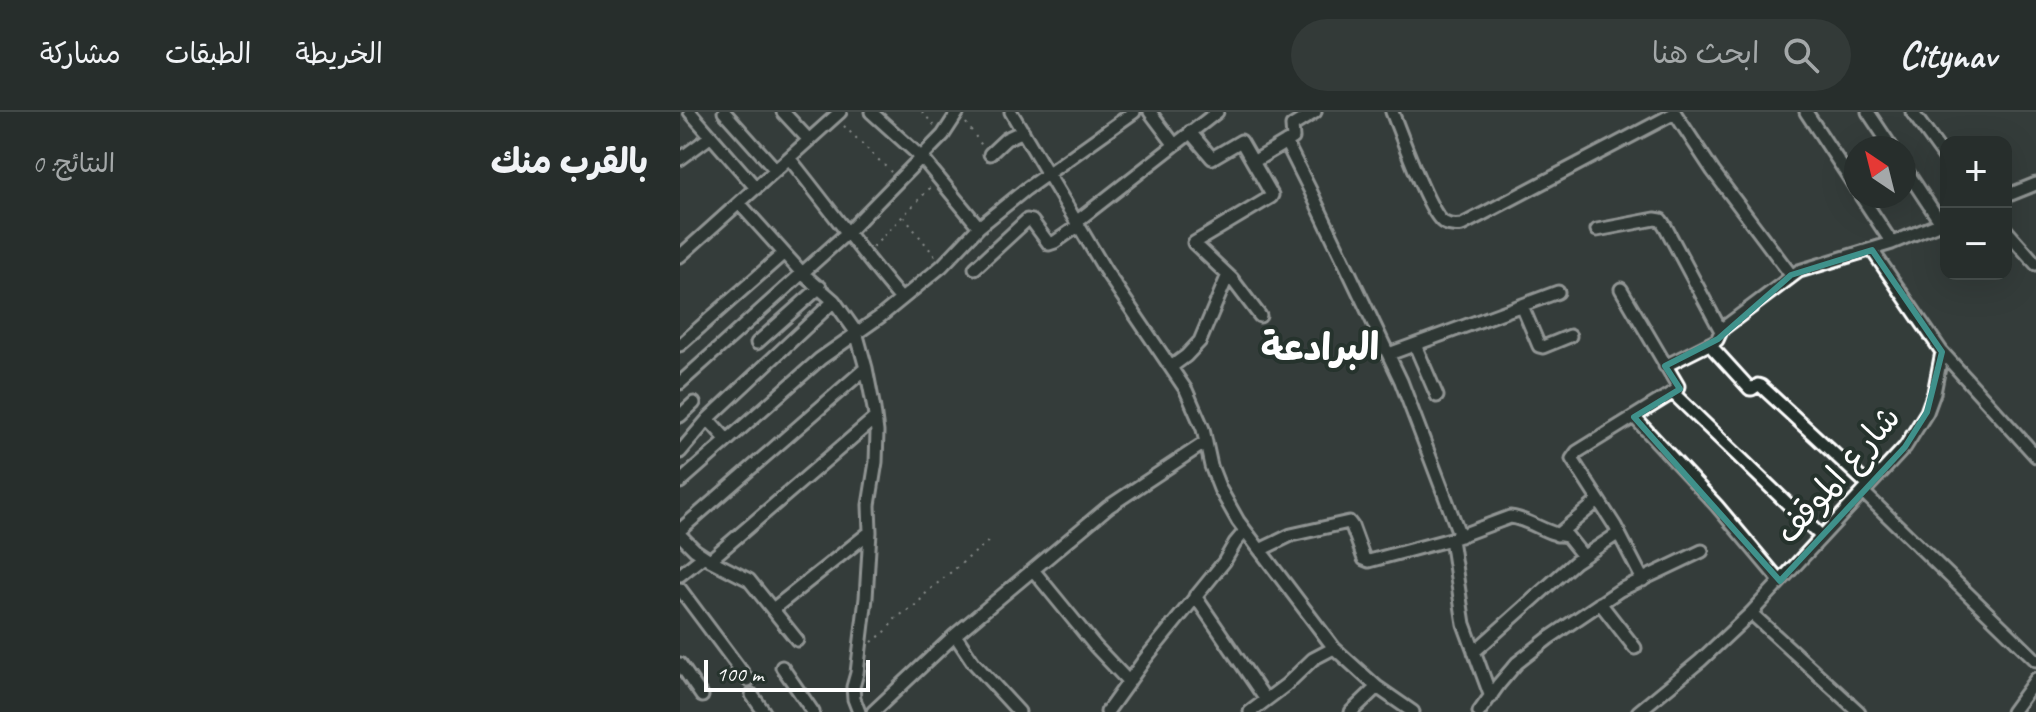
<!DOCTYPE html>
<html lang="ar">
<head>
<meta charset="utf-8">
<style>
	body { margin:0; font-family:Caveat,"Playpen Sans Arabic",sans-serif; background:#333a38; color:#f1f3f6; direction:rtl }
	.controls { position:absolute; right:24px; top:24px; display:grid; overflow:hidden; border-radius:16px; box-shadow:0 8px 32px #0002 }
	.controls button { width:72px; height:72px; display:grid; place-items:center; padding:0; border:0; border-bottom:2px solid #434a48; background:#272e2c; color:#f1f3f6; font:40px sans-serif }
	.compass { position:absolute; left:1164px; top:24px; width:72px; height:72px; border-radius:50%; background:#272e2c; box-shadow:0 8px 32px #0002; rotate:325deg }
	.scale { position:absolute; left:24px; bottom:20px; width:166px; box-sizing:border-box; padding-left:8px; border:4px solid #fff; border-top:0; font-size:22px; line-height:28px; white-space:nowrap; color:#fff; -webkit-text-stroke:6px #26332d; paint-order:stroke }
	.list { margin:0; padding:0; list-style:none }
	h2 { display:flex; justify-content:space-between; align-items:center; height:104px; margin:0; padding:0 32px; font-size:34px }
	h2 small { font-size:26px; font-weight:400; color:#a4a8a9 }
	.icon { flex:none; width:44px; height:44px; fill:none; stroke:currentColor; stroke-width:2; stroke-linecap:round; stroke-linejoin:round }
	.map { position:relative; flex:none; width:1356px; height:600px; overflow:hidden; direction:ltr }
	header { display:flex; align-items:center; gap:48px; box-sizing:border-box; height:112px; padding:0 40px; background:#272e2c; border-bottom:2px solid #434a48 }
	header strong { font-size:38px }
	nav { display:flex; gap:44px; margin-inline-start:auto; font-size:28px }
	.search { width:560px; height:72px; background:#333a38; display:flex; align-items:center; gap:20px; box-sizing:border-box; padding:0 28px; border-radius:44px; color:#a4a8a9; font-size:30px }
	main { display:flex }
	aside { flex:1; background:#272e2c }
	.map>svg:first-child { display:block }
</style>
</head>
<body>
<header>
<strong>Citynav</strong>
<div class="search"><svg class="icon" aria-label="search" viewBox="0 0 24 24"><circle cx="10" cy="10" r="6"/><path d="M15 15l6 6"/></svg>ابحث هنا</div>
<nav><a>الخريطة</a><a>الطبقات</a><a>مشاركة</a></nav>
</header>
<main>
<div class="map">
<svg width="1356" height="600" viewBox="0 0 1356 600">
	<rect width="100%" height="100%" fill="#343d3a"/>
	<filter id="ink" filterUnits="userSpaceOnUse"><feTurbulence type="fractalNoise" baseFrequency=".0125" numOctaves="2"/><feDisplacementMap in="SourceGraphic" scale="16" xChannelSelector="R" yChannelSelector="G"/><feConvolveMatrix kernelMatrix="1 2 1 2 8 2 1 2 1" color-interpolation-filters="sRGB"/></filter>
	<g filter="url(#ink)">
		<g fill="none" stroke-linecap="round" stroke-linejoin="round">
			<defs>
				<path id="minor" d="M10,0L76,76
					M44,0L96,58
					M103,0L129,28
					M191,0L242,46L299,115
					M331,0L425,158L506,278L523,317L531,354L540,377L558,409L654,536L697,575L733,600
					M470,0L494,32
					M712,0C721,22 748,99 763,110C769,114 775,114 782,113L995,1
					M994,0L1033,59L1111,163
					M1126,0L1176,76
					M1188,0L1212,36
					M1232,0L1266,47
					M510,20L532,46L561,29L592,83L591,85L514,131L552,167L580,204
					M606,30L630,78L721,269L780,424
					M310,42L326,27L343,19
					M109,46C147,93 182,142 221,187
					M0,47L30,25
					M573,50L613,26L612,14L635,0
					M1224,55L1261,111
					M1181,84L1212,131
					M1326,84L1356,72
					M59,91L122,161L154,189L176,220L186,256L194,297L197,320L196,350L189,393L190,420L186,486L177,561L173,575L174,587L179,600
					M396,110L537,0
					M917,118L975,107L981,108L985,114L1041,219
					M1326,118L1356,152
					M1192,138L1262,240L1356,344
					M0,144L160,0
					M295,156L347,108L352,109L369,132L375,130L398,114
					M941,177L998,274L997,278L897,340L892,347L935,414L963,468
					M842,194L859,234L863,235L890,224
					M77,231L140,175
					M1029,232L1070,277H1072L1078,273L1081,274L1189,374
					M0,233L104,141
					M735,233L757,284
					M709,242L878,180
					M985,254L1037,228L1042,217L1119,159L1212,131L1266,109
					M491,255L506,244L520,229L548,163
					M0,271L168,120L263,23L278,0
					M993,281L1141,424
					M0,304L14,291
					M954,305L1037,394L1100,469
					M28,307L47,328
					M0,340L28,307L154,189
					M0,370L140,247L201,204L262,154L299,115L346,77L454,0
					M1183,380L1356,548
					M0,418L186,256
					M0,423L15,438L30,448L69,468L117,528
					M877,423L918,389
					M771,427L784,512L811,585
					M580,438L611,423L669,410L672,414L684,447L689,449L771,427L830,405C850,407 866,423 887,424L903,444
					M30,448L195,306
					M353,458L415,534L449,570
					M0,463L24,444
					M0,477L68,568
					M515,484L586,588
					M920,491L955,536
					M93,497L190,420
					M1071,501L1179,600
					M275,523L293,550L339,600
					M794,540L895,450L939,421
					M0,552L22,584
					M102,555L133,600
					M72,583L84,600
					M193,600L275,523L428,395L526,330
					M427,600L465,547L544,450L555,431L565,419
					M570,600L606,573L633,547L654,536
					M671,600L697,575
					M799,600L819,572L837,551L869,526L940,478L1022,439
					M958,600L1020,549L1071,501L1225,335L1247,300L1254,281L1262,240
					M1332,600L1356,567"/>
			</defs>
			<use href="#minor" stroke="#fff" stroke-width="17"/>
			<path stroke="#fff" stroke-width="2" stroke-dasharray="2 6" stroke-linecap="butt" d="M242,0L255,14
				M286,11L303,35
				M164,14L211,60
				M224,105L255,144
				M193,135L250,76
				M192,530L205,520L216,506L237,492L248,479L310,428"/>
			<use href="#minor" stroke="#26332d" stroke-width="11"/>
		</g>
	</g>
	<path d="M0 0H1356V600H0ZM1192,138L1262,240L1247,300L1225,335L1100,469L954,305L1000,277L985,254L1038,227L1111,163Z" fill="#343d3a" fill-opacity=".55" fill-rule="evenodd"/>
	<path fill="none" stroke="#3f918b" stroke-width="6" stroke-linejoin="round" d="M1192,138L1262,240L1247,300L1225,335L1100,469L954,305L1000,277L985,254L1038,227L1111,163Z"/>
	<g text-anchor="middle" stroke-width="8" stroke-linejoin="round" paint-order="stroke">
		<g font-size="34" fill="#fff" stroke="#26332d">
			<text transform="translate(1157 362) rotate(-49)" y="12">شارع الموقف</text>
		</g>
		<g font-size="38" font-weight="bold" fill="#fff" stroke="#26332d">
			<text x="640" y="248">البرادعة</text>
		</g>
	</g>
</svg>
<div class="controls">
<button>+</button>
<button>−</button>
</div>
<svg class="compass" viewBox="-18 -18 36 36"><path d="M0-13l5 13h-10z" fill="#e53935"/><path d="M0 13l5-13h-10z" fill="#a4a8a9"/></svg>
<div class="scale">100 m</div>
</div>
<aside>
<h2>بالقرب منك<small>النتائج: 0</small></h2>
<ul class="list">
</ul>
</aside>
</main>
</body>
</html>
